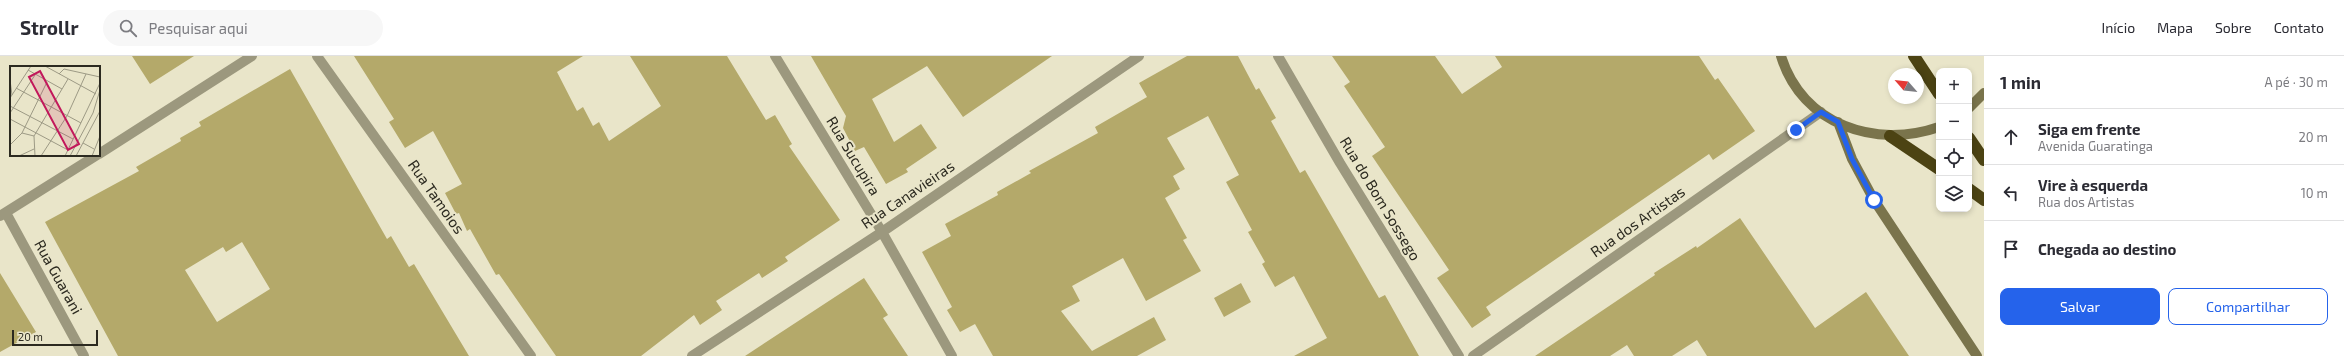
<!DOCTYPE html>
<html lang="pt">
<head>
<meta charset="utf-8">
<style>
	body { margin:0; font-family:"Exo 2",sans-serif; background:#f7f7f7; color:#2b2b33 }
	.controls { position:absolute; right:12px; top:12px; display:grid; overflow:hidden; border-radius:8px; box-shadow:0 2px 6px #0003 }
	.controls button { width:36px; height:36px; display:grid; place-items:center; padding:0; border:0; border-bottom:1px solid #e1e1e2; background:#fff; color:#2b2b33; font:20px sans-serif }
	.compass { position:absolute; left:1888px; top:12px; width:36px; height:36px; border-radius:50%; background:#fff; box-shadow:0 2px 6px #0003; rotate:298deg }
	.scale { position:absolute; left:12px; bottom:10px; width:86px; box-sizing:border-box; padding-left:4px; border:2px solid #2c2a20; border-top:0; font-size:11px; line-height:14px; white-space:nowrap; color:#2c2a20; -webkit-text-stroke:3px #e9e5c9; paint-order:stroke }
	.stop { position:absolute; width:12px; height:12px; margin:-9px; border:3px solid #2563eb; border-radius:50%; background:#fff }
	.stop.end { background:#2563eb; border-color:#fff; box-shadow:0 1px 4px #0008 }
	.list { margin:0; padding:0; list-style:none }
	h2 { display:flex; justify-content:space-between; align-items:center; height:52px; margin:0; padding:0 16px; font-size:17px }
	h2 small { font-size:13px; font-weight:400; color:#7c7c81 }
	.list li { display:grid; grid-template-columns:26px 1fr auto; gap:12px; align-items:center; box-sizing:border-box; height:56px; padding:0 16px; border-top:1px solid #e1e1e2 }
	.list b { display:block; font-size:15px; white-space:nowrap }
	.list p { margin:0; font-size:13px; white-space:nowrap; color:#7c7c81 }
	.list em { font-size:13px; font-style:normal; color:#7c7c81 }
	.actions { display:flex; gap:8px; padding:12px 16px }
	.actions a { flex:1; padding:9px 0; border:1px solid #2563eb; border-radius:8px; text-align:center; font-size:14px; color:#2563eb }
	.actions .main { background:#2563eb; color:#fff }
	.icon { flex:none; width:22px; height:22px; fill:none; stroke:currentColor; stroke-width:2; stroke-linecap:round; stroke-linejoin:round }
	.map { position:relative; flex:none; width:1984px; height:300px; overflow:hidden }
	header { display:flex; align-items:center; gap:24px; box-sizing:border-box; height:56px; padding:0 20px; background:#fff; border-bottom:1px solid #e1e1e2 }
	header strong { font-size:19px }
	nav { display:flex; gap:22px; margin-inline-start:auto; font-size:14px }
	.search { width:280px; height:36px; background:#f7f7f7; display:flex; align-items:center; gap:10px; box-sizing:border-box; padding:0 14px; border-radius:22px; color:#7c7c81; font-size:15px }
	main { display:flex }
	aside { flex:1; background:#fff }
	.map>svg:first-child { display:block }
</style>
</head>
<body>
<header>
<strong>Strollr</strong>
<div class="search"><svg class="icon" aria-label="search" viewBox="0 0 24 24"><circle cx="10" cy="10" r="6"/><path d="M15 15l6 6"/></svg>Pesquisar aqui</div>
<nav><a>Início</a><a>Mapa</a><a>Sobre</a><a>Contato</a></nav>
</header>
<main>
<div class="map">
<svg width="1984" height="300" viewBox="0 0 1984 300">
	<rect width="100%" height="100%" fill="#e9e5c9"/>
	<path fill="#b4a96a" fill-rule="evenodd" d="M132,0H194L150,28Z
		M354,0H583L557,16L577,55L583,51L593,70L599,66L609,85L661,50L630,0H727L766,64L775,59L792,88L789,90L840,164L785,201L788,205L762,222L759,217L716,245L722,254L700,269L694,259L641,300H556L499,218L496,219L470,173L467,175L459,157L456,158L445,137L462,128L433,75L405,92L389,66L394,63Z
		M811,0H1052L963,61L927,10L872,43L894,86L921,68L937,92L906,113L908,116L886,128L864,91L855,95L843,72L846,60Z
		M1187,0H1238L1256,34L1259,32L1276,62L1271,65L1300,117L1305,114L1379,242L1385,239L1419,300H1294L1327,282L1294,220L1275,231L1262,208L1265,206L1248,176L1252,174L1226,126L1239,119L1208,60L1167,82L1185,113L1173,120L1180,133L1165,142L1187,182L1183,184L1201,215L1146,245L1123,202L1072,230L1080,245L1061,255L1092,295L1154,261L1166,284L1137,300H993L975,268L960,276L947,254L952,251L922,196L951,180L945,168L998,139L997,136L1031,117L1029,115L1098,77L1095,71L1147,41L1139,27Z
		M1332,0H1435L1462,38L1502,11L1495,0H1699L1715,24L1718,22L1755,75L1713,104L1709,98L1486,251L1491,259L1472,272L1437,222L1449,214L1372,100L1385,91L1344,30L1350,26Z
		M290,13L387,183L391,180L409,211L414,208L469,300H118L45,166L139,115L136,111L181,85L180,82L201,70L199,66ZM242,186L270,233L217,266L185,214L223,191L226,196Z
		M1740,162L1815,272L1866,236L1909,300H1707L1697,284L1672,300H1634L1627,289L1610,300H1535L1655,219L1654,217L1696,190L1697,192Z
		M0,217L36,276L0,296Z
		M864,222L888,259L883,262L908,300H745Z
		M1241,227L1251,246L1224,261L1214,242Z"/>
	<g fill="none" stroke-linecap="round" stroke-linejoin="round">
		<path stroke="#9c987e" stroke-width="10" d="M317,0L531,300
			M775,0L882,176L952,300
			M1278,0L1340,107L1459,300
			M99,98L252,0
			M6,157L84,300
			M0,160L97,99
			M692,300L882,176L1139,0
			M1473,300L1821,56"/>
		<path stroke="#7a744c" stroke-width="10" d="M1781,0C1802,69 1876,93 1939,71
			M1969,52L1984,37
			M1838,66L1852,103L1874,144L1977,300"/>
		<path stroke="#4c4313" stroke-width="12" d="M1914,0L1939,38
			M1890,80L1939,113
			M1969,82L1984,104
			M1969,133L1984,144"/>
	</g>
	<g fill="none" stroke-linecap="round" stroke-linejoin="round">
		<path stroke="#2563eb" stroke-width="5" d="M1796,74L1821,56L1838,66L1852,103L1874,144"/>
	</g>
	<g text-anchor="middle" stroke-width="4" stroke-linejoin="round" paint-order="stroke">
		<g font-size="15" fill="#2c2a20" stroke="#e9e5c9">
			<text transform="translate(853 100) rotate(59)" y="5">Rua Sucupira</text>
			<text transform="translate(908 139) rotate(-34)" y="5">Rua Canavieiras</text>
			<text transform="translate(436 141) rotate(55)" y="5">Rua Tamoios</text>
			<text transform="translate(1380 143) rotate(59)" y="5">Rua do Bom Sossego</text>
			<text transform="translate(1638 166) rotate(-35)" y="5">Rua dos Artistas</text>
			<text transform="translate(58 221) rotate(61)" y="5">Rua Guarani</text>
		</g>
	</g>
	<g transform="translate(10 10)">
		<rect width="90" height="90" fill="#e9e5c9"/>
		<path fill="none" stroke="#9d9a85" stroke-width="1" d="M35,0L86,28M18,4L52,23M49,8L54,3L90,11M0,14L2,29M6,22L71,57M0,32L21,0M0,40L63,73M0,47L25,9M0,53L58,84M12,67L24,70M73,77L84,83M0,79L12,67L37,16M9,90L24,83M25,90L24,70L58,13M31,90L57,50L76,8M55,90L90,17M60,90L83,47L90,24M66,90L90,45M82,90L90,70"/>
		<path fill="#c2185b" fill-opacity="0.15" stroke="#c2185b" stroke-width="2" d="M30,5L69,78L58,84L19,11Z"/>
		<rect width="90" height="90" fill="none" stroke="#2c2a20" stroke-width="2"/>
	</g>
</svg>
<div class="controls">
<button>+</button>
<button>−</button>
<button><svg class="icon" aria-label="locate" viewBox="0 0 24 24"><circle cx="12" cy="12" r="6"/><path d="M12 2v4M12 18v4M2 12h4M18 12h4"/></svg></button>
<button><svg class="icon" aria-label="layers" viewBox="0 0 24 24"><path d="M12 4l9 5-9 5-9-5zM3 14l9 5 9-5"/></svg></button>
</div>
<svg class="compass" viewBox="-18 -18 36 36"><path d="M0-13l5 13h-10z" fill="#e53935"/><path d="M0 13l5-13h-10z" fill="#7c7c81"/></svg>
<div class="scale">20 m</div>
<div class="stop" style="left:1874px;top:144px"></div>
<div class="stop end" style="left:1796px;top:74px"></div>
</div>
<aside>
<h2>1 min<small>A pé · 30 m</small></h2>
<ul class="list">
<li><svg class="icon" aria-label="ahead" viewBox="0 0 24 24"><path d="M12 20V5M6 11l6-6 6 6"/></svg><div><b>Siga em frente</b><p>Avenida Guaratinga</p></div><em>20 m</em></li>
<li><svg class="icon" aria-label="left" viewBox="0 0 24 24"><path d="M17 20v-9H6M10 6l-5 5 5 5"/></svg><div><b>Vire à esquerda</b><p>Rua dos Artistas</p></div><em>10 m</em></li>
<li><svg class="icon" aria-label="arrive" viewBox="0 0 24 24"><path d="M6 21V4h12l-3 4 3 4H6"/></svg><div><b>Chegada ao destino</b></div></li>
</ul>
<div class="actions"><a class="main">Salvar</a><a>Compartilhar</a></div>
</aside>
</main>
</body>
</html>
